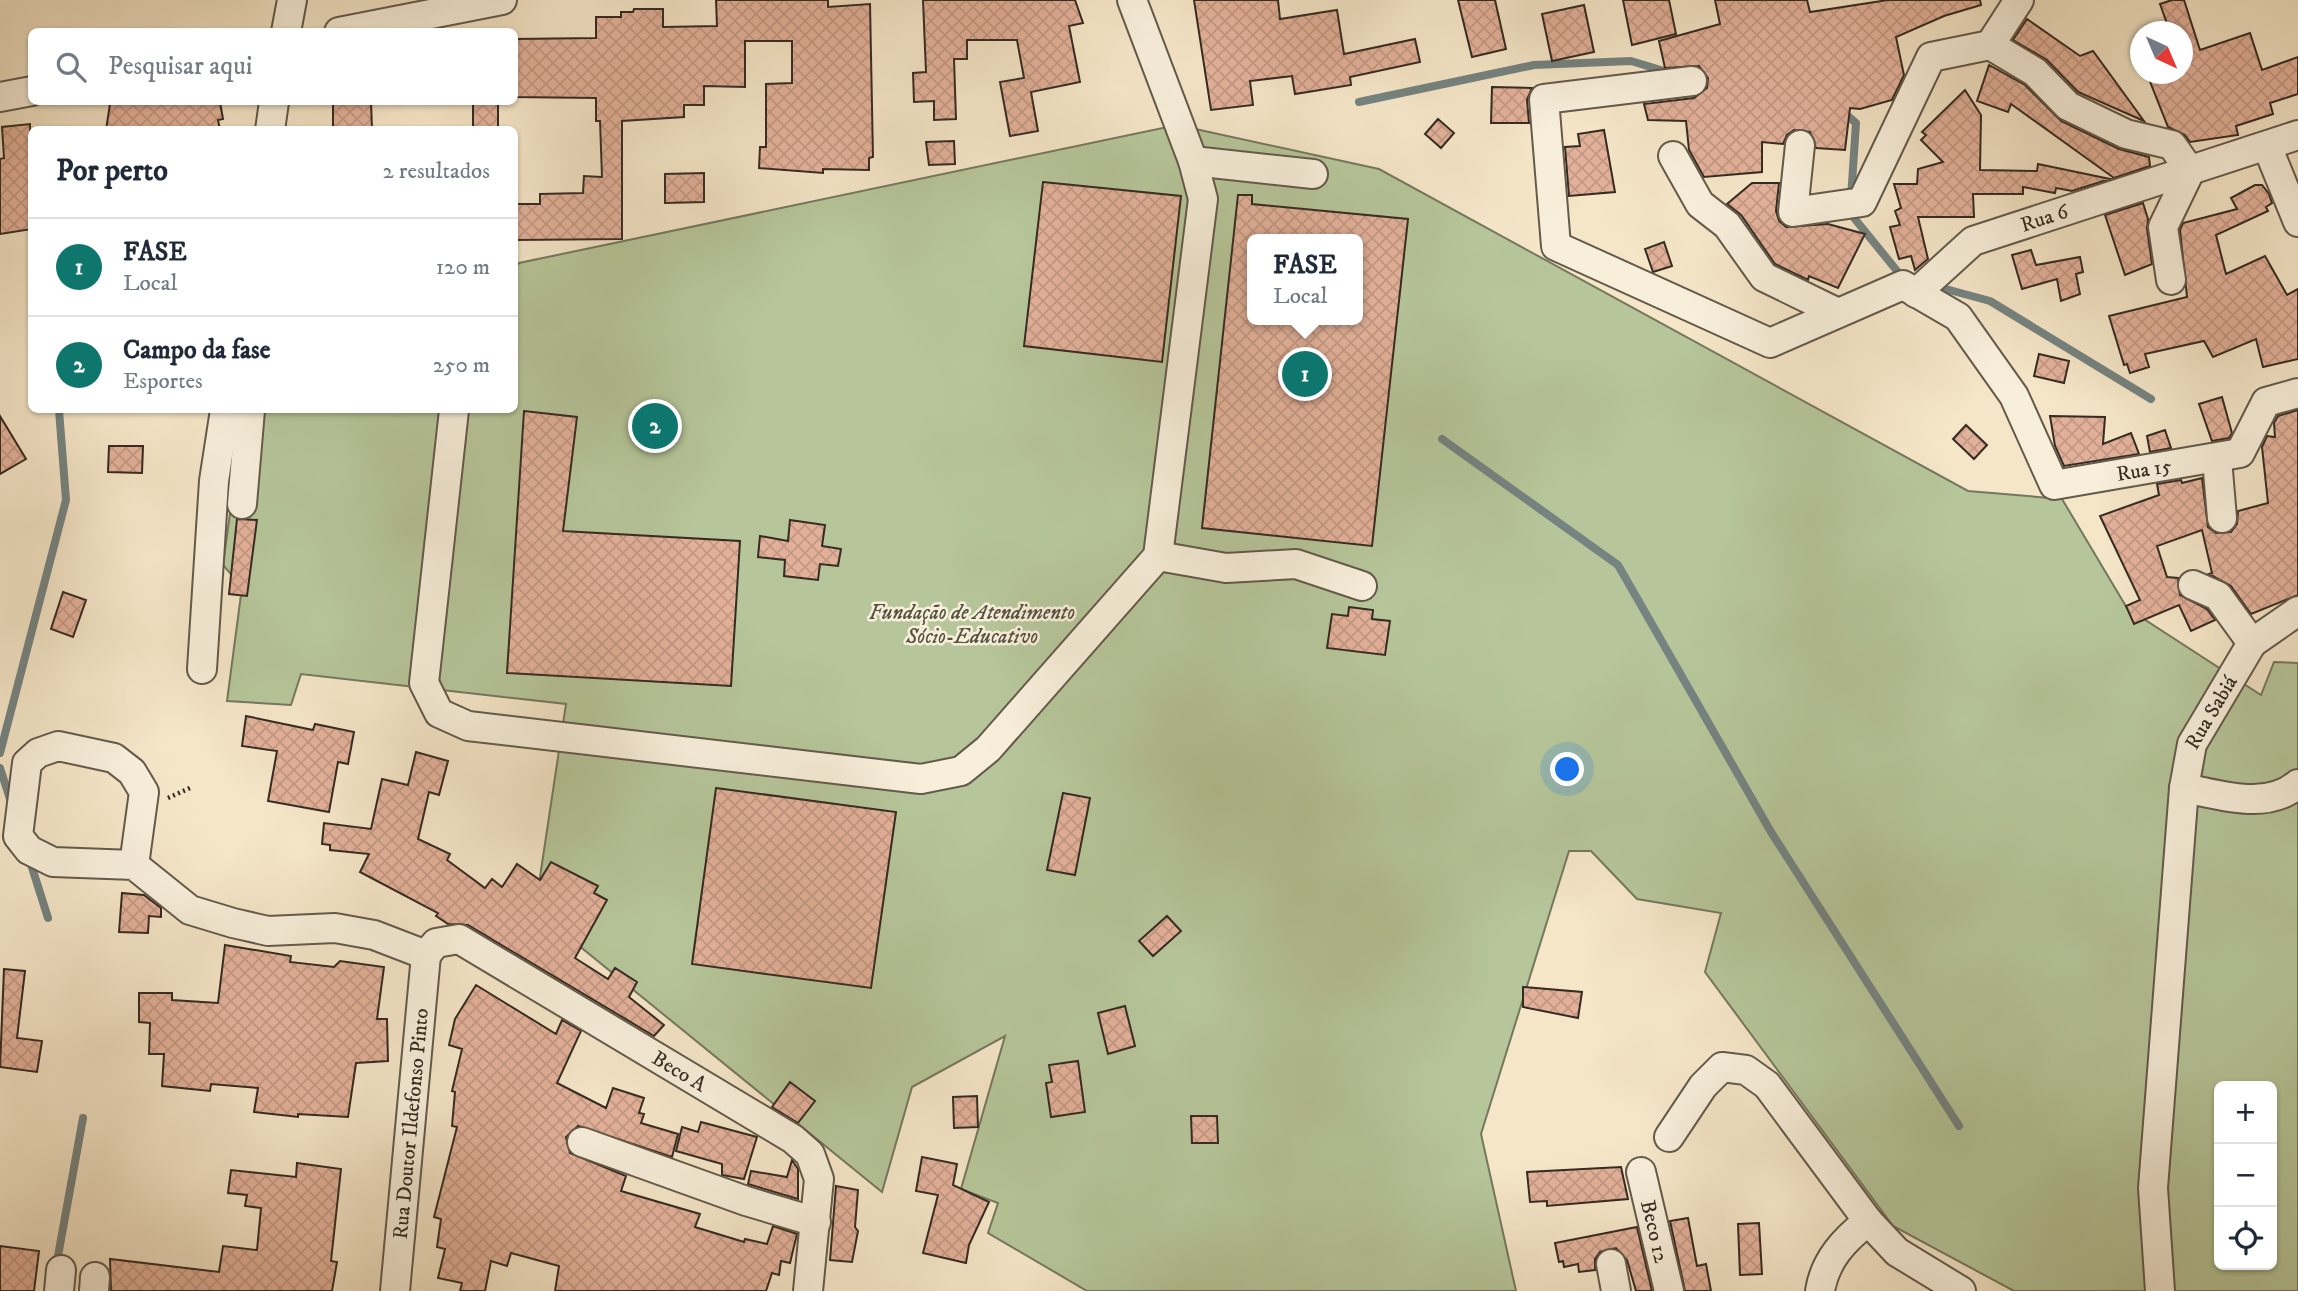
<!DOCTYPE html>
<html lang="pt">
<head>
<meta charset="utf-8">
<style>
	body { margin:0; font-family:"IM FELL DW Pica",serif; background:#f2f2f3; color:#1f2937 }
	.controls { position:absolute; right:21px; bottom:21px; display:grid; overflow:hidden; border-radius:10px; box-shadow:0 2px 5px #0004 }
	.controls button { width:63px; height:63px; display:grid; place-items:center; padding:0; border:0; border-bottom:2px solid #e0e1e3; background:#fff; color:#1f2937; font:35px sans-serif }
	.compass { position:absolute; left:2130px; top:21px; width:63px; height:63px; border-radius:50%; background:#fff; box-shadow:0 2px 5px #0004; rotate:136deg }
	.you { position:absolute; left:1568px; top:770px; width:24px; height:24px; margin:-18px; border:5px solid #fff; border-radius:50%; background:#1a73e8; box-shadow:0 0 0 10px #1a73e833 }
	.badge { display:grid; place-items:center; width:46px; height:46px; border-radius:50%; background:#0f766e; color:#fff; font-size:23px; font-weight:700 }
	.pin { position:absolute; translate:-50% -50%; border:4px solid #fff; box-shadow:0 2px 7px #0006 }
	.popup { position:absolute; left:1247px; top:234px; width:116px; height:91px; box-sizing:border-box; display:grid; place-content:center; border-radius:10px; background:#fff; filter:drop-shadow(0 2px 5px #0005); font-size:23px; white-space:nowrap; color:#747a83 }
	.popup b { font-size:26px; color:#1f2937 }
	.popup::after { content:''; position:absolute; left:50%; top:100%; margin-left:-14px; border:14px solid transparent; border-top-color:#fff }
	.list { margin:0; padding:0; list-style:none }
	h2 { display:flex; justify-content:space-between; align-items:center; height:91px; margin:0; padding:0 28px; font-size:30px }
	h2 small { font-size:23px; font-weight:400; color:#747a83 }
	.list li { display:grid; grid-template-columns:46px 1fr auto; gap:21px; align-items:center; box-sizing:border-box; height:98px; padding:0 28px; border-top:2px solid #e0e1e3 }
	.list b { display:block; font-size:26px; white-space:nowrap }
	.list p { margin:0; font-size:23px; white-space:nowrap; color:#747a83 }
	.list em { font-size:23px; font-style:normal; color:#747a83 }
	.icon { flex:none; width:38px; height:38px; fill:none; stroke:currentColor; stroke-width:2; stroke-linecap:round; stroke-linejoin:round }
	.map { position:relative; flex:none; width:2298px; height:1291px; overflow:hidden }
	.search { position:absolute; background:#fff; box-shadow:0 2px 5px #0004; left:28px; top:28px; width:490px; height:77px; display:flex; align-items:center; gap:18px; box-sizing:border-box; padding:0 24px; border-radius:10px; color:#747a83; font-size:26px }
	.panel { position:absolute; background:#fff; box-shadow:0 2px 5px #0004; left:28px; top:126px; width:490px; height:287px; border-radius:10px }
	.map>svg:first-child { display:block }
</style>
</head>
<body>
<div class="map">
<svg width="2298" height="1291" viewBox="0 0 2298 1291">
	<defs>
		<pattern id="building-cross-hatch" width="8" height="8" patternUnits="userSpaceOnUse" patternTransform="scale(1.75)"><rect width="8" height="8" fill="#e3b199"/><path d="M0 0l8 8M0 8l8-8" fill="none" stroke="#c39884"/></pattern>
	</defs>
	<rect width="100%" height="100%" fill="#f5e6c8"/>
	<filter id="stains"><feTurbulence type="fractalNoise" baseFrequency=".00286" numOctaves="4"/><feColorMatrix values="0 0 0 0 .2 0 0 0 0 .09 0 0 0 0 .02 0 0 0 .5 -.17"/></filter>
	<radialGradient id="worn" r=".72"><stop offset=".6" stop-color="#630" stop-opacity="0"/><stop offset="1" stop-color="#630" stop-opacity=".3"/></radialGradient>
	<path fill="#b6c69a" stroke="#75785e" stroke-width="2" fill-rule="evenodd" d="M1177,125L1379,169L1968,491L2062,499L2127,608L2261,695L2274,662L2298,663V1291H2014L1893,1226L1705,972L1721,913L1637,899L1591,851H1569L1481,1134L1516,1291H1087L988,1233L998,1203L961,1189L1005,1036L912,1087L882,1192L535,910L566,704L301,674L291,705L227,701L242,587L223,565L244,410H514V269L519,263ZM1252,239H1358V320H1252ZM2219,1086H2272V1265H2219Z"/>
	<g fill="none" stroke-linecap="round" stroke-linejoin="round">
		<path stroke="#758381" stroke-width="8" d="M1359,102L1534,65L1631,61L1664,71L1696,65
			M1841,110L1856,123L1850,213L1902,277
			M1931,285L1990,301L2151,399
			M1442,439L1618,565L1771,832L1959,1126
			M0,753L66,500L59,410
			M0,768L12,805
			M29,858L48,918
			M56,1267L83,1118"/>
	</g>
	<path fill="url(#building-cross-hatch)" stroke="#342b22" stroke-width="2" fill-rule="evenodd" d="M716,0H828V7L870,4L873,157L869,158V170L823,169V173L759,168L760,147H766V84L792,83V41H745V87L704,86V105H684V117L622,121V239L514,240V204H540V194L583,193L584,176L602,177L600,121H596V98L514,97V39L596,38V17H621V12H633L634,9H663V27L717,26Z
		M923,0H1075L1083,23L1069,26L1080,82L1031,92L1038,131L1010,136L1000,82L1024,78L1017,40H967V59H954L956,119L934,120V101L914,102L913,73L926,72Z
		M1194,0H1278L1280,19L1337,10L1344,54L1415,39L1420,62L1350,77L1351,85L1295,94L1292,76L1250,81L1253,105L1211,110Z
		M1458,0H1495L1506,49L1472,57Z
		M1623,0H1669L1676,34L1632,45Z
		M1715,0H1807L1810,12L1888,0H1980L1981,5L1944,16L1896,37L1904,75L1892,100L1860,109L1850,108L1845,150L1816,148L1810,132L1794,130L1787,135L1783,144L1762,142V172L1704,177L1689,150L1686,121L1648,120L1644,104L1694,98L1707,88L1708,78L1699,66L1665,68L1659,41L1720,24Z
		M2172,0H2184L2200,50L2250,33L2262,70L2298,57V94L2270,103L2273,114L2236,126L2238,135L2190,142L2185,135L2168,127L2147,74H2182V32H2170L2160,4Z
		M1584,5L1594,52L1552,61L1542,14Z
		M2027,19L2080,56L2093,51L2144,121L2078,92L2047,60L2013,40Z
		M1989,65L2025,85L2061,121L2119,149L2149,157L2150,166L2114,178L2011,104L2008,112L1977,101Z
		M1492,87L1532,88L1527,100L1529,123H1491Z
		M1965,90L1981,115L1980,170L2037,171L2038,164L2110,179L2072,191L2056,188L2055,193L2023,187V194H1973L1974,217H1918L1928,259L1915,270L1911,256L1899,259L1890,227L1900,225L1895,211L1901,208L1894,184H1917L1918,169L1943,162L1921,140L1926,135L1922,132Z
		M125,102H220L223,119L218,120L220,130H106L110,104Z
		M333,102H371L372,130H333Z
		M473,102H498V130H473Z
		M1438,119L1454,133L1441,148L1425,134Z
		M30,124L32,229L0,234V159L4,158L2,127Z
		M1604,130L1615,192L1569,196L1565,147L1580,146L1578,134Z
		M954,141L955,164L929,165L926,142Z
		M704,173V202L665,203V174Z
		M1043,182L1181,196L1162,362L1024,346Z
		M1752,183H1779L1776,211L1779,221L1786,227L1828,224L1865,234L1838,288L1809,276L1808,280L1775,264L1741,215L1727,204Z
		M2255,185H2262L2269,194L2272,203L2266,207L2268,211L2216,235L2226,274L2265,256L2287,295L2298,289V359L2263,367L2256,339L2213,357L2204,341L2145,354L2149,367L2130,373L2127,364L2124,365L2109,316L2187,297L2180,230L2183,223L2237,209L2231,198Z
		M1238,195H1252V204L1408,219L1372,546L1202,528ZM1252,239H1357V320H1252Z
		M2143,203L2148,219L2147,229L2152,264L2125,275L2105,215Z
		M1664,242L1672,266L1653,272L1645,249Z
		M2031,250L2036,265L2080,257L2083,272L2076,274L2080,294L2061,301L2057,279L2022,289L2012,255Z
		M2039,354L2069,361L2064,383L2034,376Z
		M2222,397L2232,433L2229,438L2212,441L2199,404Z
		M2298,410V595L2251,614L2231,586L2209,574L2212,573L2202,530L2157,546L2167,577L2178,578L2180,595L2207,609L2215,620L2191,631L2179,605L2134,624L2126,606L2140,600L2100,516L2159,495L2157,484L2181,480L2182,483L2202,478L2208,527L2216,533L2231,532L2237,524L2238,511L2268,503L2262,447L2267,436L2275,437L2274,423L2278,416Z
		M524,411L577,417L563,531L740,541L731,686L507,673Z
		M0,416L26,459L0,474Z
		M2050,416L2105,417L2103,444L2131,433L2139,454L2064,466L2055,446Z
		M1966,425L1987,445L1974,459L1953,439Z
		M2165,430L2171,448L2150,452L2147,436Z
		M109,446H143L142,473L108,472Z
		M237,519L257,520L247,596L229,594Z
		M790,520L825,525L822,546L841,549L838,566L820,564L818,580L784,576L785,560L758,557L760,536L788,541Z
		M63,592L86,600L73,637L51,629Z
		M1349,607L1373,610L1372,619L1390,621L1385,655L1327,648L1332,614L1348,616Z
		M246,716L313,730L315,724L354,732L348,764L338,762L329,812L268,801L277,751L242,746Z
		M416,752L448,761L439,795L429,792L418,839L450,854L447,860L485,888L492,879L502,887L517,864L540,880L551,862L598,886L594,893L607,900L575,958L608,979L615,968L637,982L629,997L664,1025L654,1036L468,925L448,924L436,916L438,913L360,872L369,854L330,850V845L322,844L324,823L371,829L382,779L408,785Z
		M716,788L896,812L871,988L692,964Z
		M1063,793L1090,798L1075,875L1047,870Z
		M122,893L144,895L161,908V917L149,916L148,933L119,932Z
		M1167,916L1181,931L1153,956L1139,941Z
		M225,945L291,956L290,962L334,967L340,961L384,967L377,1019H387L388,1061L356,1063L348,1117L298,1114V1117L254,1112L258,1088L211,1084L210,1091L162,1086L164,1054H149L150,1023L139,1022V993H172V1000L218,1003Z
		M4,969L25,971L17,1038L42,1041L37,1072L0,1067Z
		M476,985L556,1034L562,1020L581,1031L557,1083L606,1108L613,1088L644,1098L639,1113L644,1114L641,1123L678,1134L672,1157L578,1126L566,1137L570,1153L626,1176L621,1191L700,1214L695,1227L744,1242L745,1239L767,1244L773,1226L797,1234L790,1263L781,1261L779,1275L772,1273L766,1291H555L559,1266L511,1253L507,1266L491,1261L485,1291H460L462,1283L438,1278L445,1249L437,1247L441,1219L434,1217L457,1127L452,1126L455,1092L452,1091L462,1049L449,1045L455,1019Z
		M1523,987L1582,992L1578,1018L1523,1007Z
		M1125,1006L1135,1046L1108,1054L1098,1013Z
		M1078,1061L1085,1112L1051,1117L1046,1083L1052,1082L1049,1065Z
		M790,1082L815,1101L798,1123L772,1107Z
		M977,1096L978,1127L954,1128L953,1097Z
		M1191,1116H1217L1218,1143H1192Z
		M701,1122L757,1137L744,1179L722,1175V1164L676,1151L682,1127L698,1132Z
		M922,1157L957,1164L953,1185L989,1202L969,1245L966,1263L923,1253L938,1195L916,1191Z
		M792,1160L798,1169V1199L748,1184L751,1171L787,1177Z
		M297,1163L341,1169L331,1261L337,1262L332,1291H111L110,1259L219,1272L223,1246L257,1250L261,1208L245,1206L247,1195L228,1193L231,1170L296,1177Z
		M1621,1167L1628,1199L1547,1206V1201L1530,1202L1527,1172Z
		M836,1186L858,1190L855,1227L858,1231L852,1262L830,1260Z
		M1688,1218L1697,1266L1706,1264L1711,1291H1685L1670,1221Z
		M1759,1223L1762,1274L1740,1275L1738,1224Z
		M1637,1227L1652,1291H1636L1627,1260L1616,1248L1600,1252L1595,1259V1270L1579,1272L1578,1264L1564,1267L1563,1261L1559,1262L1555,1243Z
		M0,1246L39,1251L34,1291H0Z"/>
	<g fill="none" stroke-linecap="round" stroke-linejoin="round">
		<defs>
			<g id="minor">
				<path d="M2019,0L1990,45L2035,72L2068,106L2126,134L2172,145L2190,171L2163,227L2171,280"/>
				<path d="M286,32L292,0"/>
				<path d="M339,32L502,0"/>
				<path id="s1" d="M1692,81L1544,99L1556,246L1770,343L1903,285L1958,317L2014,396L2054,485L2240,453L2266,402L2298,393"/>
				<path d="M0,97L32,91"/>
				<path d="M270,130L274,102"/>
				<path d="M1800,145L1793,212L1862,202L1931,57L1990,45"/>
				<path d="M2267,146L2298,222"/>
				<path d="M1673,156L1700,204L1727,225L1764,277L1838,313"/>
				<path d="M1193,161L1313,174"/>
				<path id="s2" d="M1916,293L1973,241L2298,135"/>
				<path d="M454,410L424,683L439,713L468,726L921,779L961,771L988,749L1158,556L1203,199L1193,161L1132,0"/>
				<path d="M2217,459L2222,518"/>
				<path d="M242,504L250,410"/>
				<path d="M1158,556L1226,568L1296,564L1362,586"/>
				<path d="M2193,585L2218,596L2252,643L2298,611"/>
				<path d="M202,669L214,481L225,410"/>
				<path d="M2184,788C2222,795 2266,811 2298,784"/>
				<path d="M134,865L144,792L132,772L114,758L58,746L38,753L27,763L18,836L29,850L53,862L134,865L190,910L233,923L268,931L335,928L374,935L426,955"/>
				<path id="s3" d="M426,955L436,943L459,939L793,1139L810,1154L819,1179L808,1291"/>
				<path d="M1669,1137L1703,1086L1722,1067L1746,1070L1767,1085L1868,1221L1897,1252L1961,1291"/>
				<path d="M582,1142L746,1201L816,1222"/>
				<path id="s4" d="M1641,1172L1669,1291"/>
				<path d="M1611,1264L1616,1291"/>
				<path d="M59,1291L61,1270"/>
				<path d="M94,1291L95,1277"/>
				<path id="s5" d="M395,1291L426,955"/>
				<path d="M1820,1291C1825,1260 1844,1240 1868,1221"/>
				<path id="s6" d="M2160,1291L2153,1188L2184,788L2192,744L2252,643"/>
			</g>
		</defs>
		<use href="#minor" stroke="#645a4c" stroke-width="32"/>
		<path stroke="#342b22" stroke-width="4.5" stroke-dasharray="2 3.5" stroke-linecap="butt" d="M168,798L190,788"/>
		<use href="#minor" stroke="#f8efdb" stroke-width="28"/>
	</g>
	<g text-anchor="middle" stroke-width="5" stroke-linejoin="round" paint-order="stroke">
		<g font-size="21" fill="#342b22" stroke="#f8efdb">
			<text dy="7" stroke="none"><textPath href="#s2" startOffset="152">Rua 6</textPath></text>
			<text dy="7" stroke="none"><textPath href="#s1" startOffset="1026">Rua 15</textPath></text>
			<text dy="7" stroke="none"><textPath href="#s6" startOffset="586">Rua Sabiá</textPath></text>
			<text dy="7" stroke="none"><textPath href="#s3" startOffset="296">Beco A</textPath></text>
			<text dy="7" stroke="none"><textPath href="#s5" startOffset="168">Rua Doutor Ildefonso Pinto</textPath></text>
			<text dy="7" stroke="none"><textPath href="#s4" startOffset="61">Beco 12</textPath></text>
		</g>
		<g font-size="21" font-style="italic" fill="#545240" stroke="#f8efdb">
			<text x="972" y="619">Fundação de Atendimento<tspan x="972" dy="24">Sócio-Educativo</tspan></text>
		</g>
	</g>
	<rect width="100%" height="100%" filter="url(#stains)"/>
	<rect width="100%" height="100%" fill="url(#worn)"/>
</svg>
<div class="controls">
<button>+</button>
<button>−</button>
<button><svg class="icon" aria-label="locate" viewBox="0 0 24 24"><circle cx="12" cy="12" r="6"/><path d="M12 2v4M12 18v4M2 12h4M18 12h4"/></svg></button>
</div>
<svg class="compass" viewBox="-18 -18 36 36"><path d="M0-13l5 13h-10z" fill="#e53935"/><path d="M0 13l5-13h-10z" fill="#747a83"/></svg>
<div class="you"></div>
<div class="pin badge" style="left:1305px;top:374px">1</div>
<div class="popup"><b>FASE</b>Local</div>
<div class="pin badge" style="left:655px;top:426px">2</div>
<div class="search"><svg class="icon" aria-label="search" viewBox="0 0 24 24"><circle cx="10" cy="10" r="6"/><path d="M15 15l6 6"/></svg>Pesquisar aqui</div>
<section class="panel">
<h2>Por perto<small>2 resultados</small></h2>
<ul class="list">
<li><span class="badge">1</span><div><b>FASE</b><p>Local</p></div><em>120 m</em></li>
<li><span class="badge">2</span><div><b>Campo da fase</b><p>Esportes</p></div><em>250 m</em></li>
</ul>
</section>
</div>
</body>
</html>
